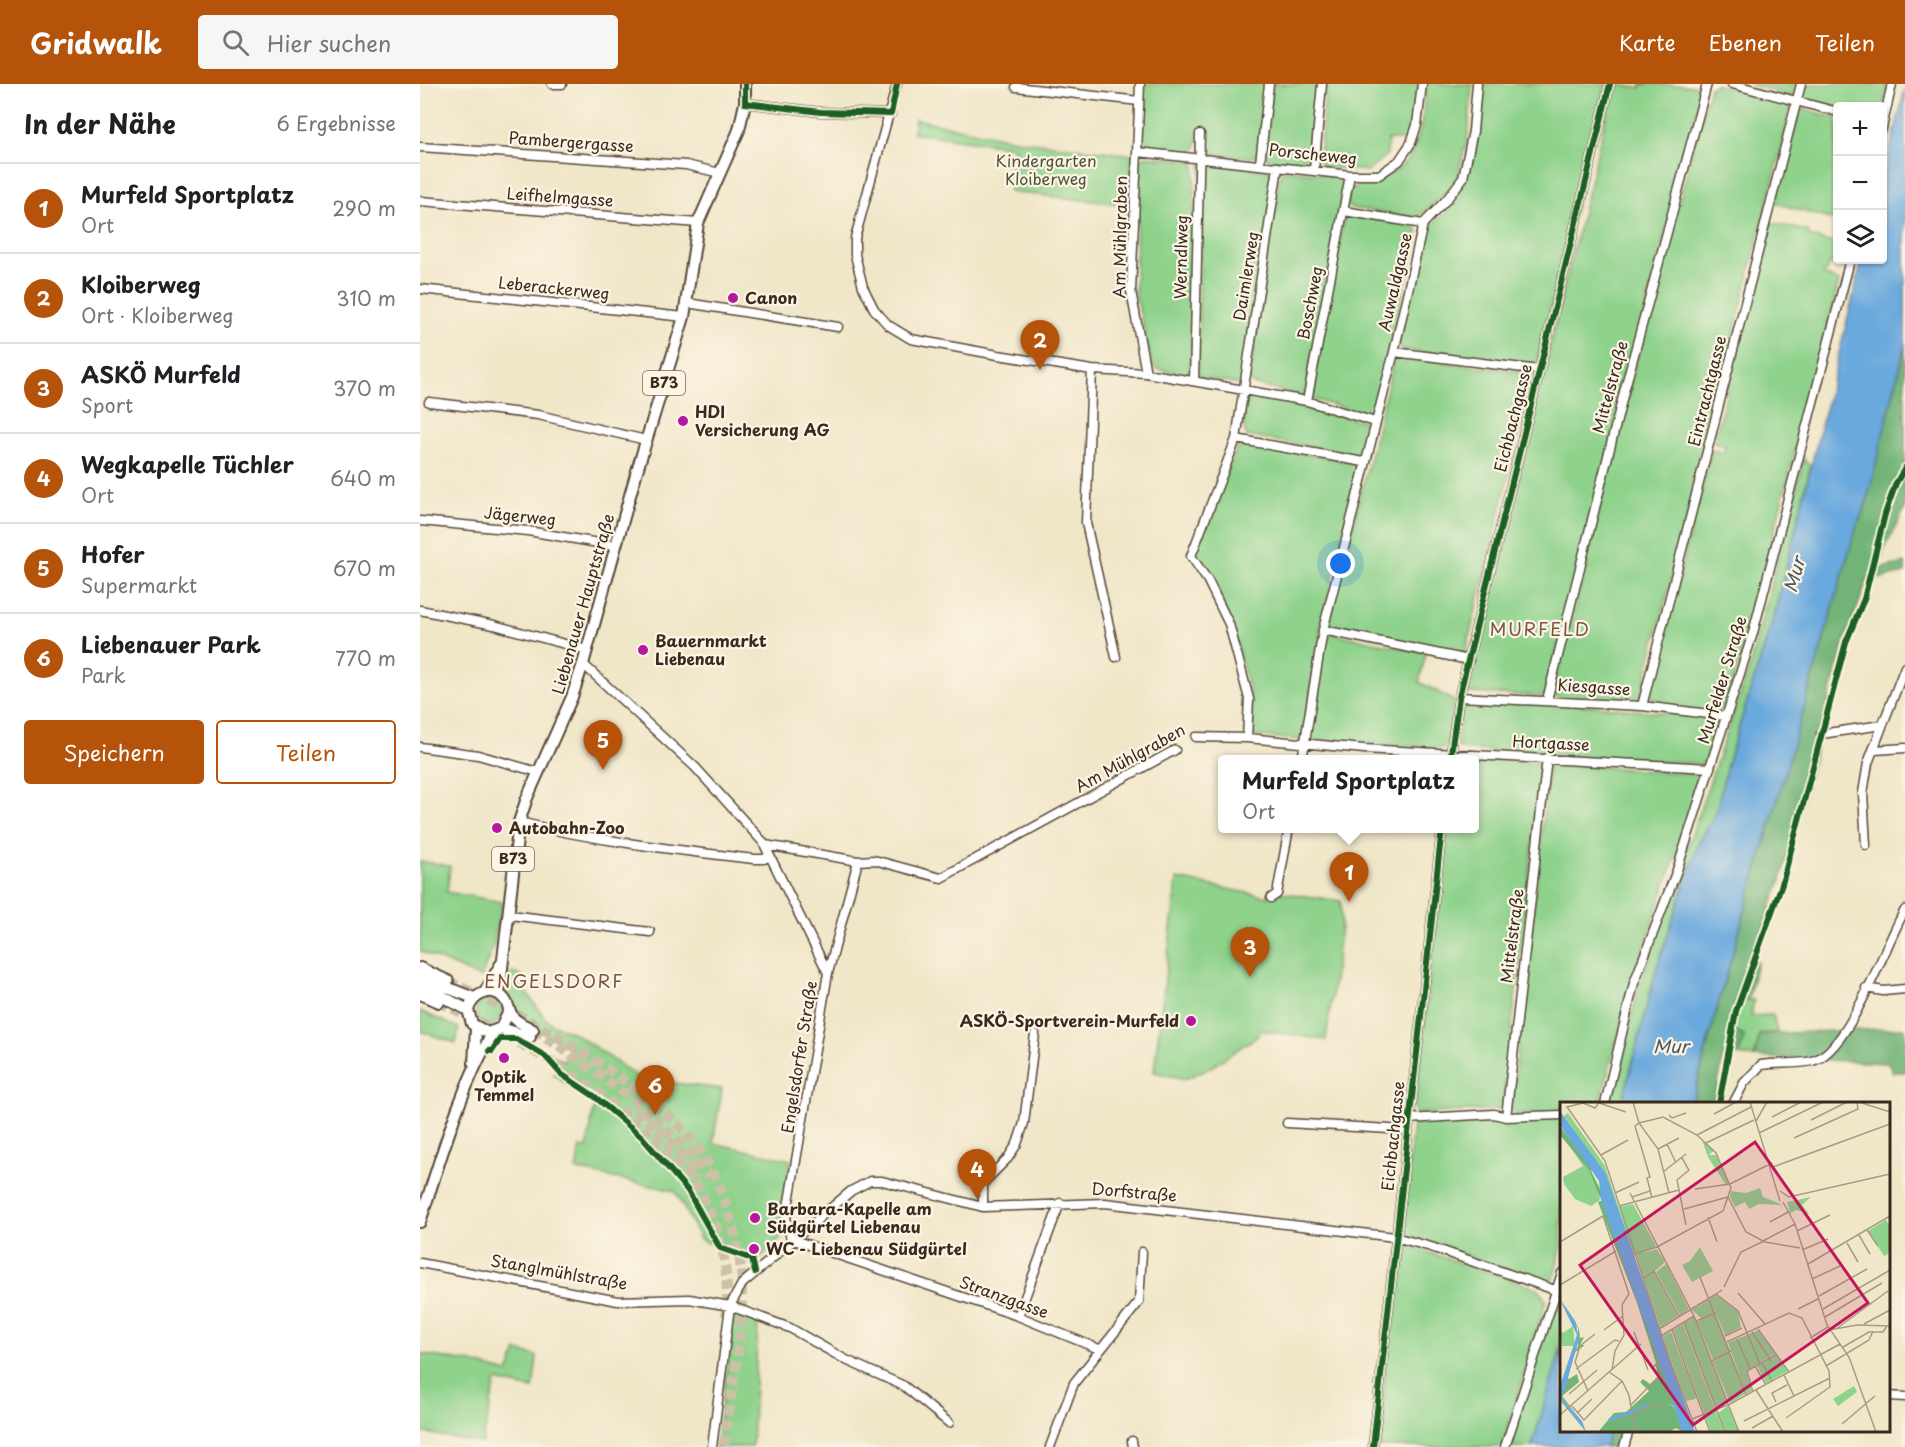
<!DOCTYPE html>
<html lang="de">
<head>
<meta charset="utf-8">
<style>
	body { margin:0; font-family:"Playpen Sans",sans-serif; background:#f6f6f6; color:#202124 }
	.controls { position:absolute; right:18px; top:18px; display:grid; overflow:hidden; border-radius:6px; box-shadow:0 2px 4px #0004 }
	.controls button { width:54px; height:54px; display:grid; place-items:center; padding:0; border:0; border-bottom:2px solid #e0e0e0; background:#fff; color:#202124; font:30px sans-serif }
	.you { position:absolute; left:921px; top:480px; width:21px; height:21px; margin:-15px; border:4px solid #fff; border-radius:50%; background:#1a73e8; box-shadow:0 0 0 9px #1a73e833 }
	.badge { display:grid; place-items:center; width:39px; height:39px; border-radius:50%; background:#b45309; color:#fff; font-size:20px; font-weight:700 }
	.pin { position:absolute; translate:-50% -50px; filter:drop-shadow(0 2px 3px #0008) }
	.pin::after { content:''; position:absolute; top:32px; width:21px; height:18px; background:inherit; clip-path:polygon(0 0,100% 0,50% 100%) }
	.popup { position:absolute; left:798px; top:671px; width:261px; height:78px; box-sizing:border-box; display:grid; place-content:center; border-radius:6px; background:#fff; filter:drop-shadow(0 2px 4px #0005); font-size:20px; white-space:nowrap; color:#757577 }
	.popup b { font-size:22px; color:#202124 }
	.popup::after { content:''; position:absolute; left:50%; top:100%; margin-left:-12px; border:12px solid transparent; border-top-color:#fff }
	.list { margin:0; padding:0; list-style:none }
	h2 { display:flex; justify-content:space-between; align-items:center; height:78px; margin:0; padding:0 24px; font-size:26px }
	h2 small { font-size:20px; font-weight:400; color:#757577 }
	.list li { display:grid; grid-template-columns:39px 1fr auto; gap:18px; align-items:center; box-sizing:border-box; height:90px; padding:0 24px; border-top:2px solid #e0e0e0 }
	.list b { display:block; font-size:22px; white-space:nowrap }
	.list p { margin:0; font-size:20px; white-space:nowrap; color:#757577 }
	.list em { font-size:20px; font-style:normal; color:#757577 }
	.actions { display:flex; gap:12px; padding:18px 24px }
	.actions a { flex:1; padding:14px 0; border:2px solid #b45309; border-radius:6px; text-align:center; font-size:21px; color:#b45309 }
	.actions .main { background:#b45309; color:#fff }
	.icon { flex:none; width:33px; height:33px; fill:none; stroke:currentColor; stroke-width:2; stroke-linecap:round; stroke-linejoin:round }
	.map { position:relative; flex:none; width:1485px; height:1363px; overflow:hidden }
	header { display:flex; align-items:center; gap:36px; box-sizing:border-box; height:84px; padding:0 30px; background:#b45309; color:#fff }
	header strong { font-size:28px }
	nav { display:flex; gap:33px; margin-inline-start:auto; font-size:21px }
	.search { width:420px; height:54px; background:#f6f6f6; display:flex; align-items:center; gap:15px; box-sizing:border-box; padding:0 21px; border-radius:6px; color:#757577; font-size:22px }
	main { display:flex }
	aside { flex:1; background:#fff }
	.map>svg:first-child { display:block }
</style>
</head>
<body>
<header>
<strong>Gridwalk</strong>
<div class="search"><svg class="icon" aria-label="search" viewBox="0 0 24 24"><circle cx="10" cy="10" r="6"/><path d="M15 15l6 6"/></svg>Hier suchen</div>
<nav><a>Karte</a><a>Ebenen</a><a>Teilen</a></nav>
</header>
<main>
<aside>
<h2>In der Nähe<small>6 Ergebnisse</small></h2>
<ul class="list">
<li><span class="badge">1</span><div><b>Murfeld Sportplatz</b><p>Ort</p></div><em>290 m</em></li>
<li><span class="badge">2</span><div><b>Kloiberweg</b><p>Ort · Kloiberweg</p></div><em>310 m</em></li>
<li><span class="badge">3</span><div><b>ASKÖ Murfeld</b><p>Sport</p></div><em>370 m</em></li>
<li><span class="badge">4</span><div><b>Wegkapelle Tüchler</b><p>Ort</p></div><em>640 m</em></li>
<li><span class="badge">5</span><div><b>Hofer</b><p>Supermarkt</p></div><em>670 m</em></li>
<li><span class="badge">6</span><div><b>Liebenauer Park</b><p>Park</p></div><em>770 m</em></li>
</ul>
<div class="actions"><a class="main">Speichern</a><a>Teilen</a></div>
</aside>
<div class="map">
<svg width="1485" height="1363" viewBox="0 0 1485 1363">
	<rect width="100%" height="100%" fill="#fcf5e5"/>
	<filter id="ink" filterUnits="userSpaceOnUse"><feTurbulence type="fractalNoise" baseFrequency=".0167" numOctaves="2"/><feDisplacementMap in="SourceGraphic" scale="12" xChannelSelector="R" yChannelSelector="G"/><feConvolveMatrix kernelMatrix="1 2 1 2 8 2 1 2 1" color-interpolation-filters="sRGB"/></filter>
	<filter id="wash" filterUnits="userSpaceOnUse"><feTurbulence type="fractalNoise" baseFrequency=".008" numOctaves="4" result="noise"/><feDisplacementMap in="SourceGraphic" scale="24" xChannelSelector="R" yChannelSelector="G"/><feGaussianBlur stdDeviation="1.35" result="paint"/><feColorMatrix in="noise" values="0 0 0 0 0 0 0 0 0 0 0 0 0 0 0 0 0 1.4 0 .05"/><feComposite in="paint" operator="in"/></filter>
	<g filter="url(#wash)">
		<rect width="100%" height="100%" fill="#f0e6c8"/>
		<path fill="#8ed28b" stroke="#647e54" stroke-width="1.5" d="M723,0H846L837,71L834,73L784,70L783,44H779L776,64L772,68L725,63L721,59Z
			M852,0H898L890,76L885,80L849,77L844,71Z
			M906,0H998L995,30L987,57L968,55L967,70L948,87L903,83L899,77Z
			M1006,0H1052L1048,51L1036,99L997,134L931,124L927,120L929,106C941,100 952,97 964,93C1002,79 1003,33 1006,0Z
			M1060,0H1186L1117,279L1114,280L982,266L978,262L1008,141C1052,124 1054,40 1060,0Z
			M1194,0L1221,4L1222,0L1283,2L1125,612L1048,609L1046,605Z
			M1295,0L1369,21L1371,26L1220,616L1216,619L1135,613L1133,610L1213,289L1290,3Z
			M1328,0H1378L1376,9L1370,12Z
			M1385,0H1468L1463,25L1462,22L1417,24L1385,16L1382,11Z
			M1383,25L1417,34V137L1355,119L1379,27Z
			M495,35L595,56L712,71L711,121L590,108L594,63L493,49Z
			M726,72L771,77L775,80L771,290L769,291L738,285L732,281L715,207L719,78Z
			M784,78L851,87L855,92L823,297L818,300L781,293L778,289L781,82Z
			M866,86L921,92L926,99L885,309L881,312L833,300L829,296L860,90Z
			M929,131L995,142L998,147L953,329L947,331L893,315L890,311L924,135Z
			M1350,138L1389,148L1388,152L1417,160L1418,176H1425L1423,181L1411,178L1403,191L1419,197L1321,574L1303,624C1285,634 1253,621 1234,617L1229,608L1292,366L1303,369L1305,362L1294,358Z
			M980,273L1111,289L1113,292L1045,570L1041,571L908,543L974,276Z
			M831,311L888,322L945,338L949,342L943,368L938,371L827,352C821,341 824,321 831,311Z
			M825,359L934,379L938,387L901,541L883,656L835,652L832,648V618L811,537L775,467L816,366Z
			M1384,374L1386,379L1391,380L1354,532L1307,681L1296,729L1279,758L1237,883L1202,1019L1189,1020L1219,903L1329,585Z
			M915,550L1006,569L999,598L1034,617L1028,661L1022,664L892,656L889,652L906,552Z
			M1046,617L1175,622L1294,634L1300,640L1287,678L1281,680L1041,665L1037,661L1042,622Z
			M1039,674L1119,679L1121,686L1083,1021L1079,1025L997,1030L994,1026L1027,745L1055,744V676L1037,675Z
			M1129,679L1284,691L1212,897L1180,1019L1142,1020L1141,1028L1094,1031L1091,1027Z
			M0,777L30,782L27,808L82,818L74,859L61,894L0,867Z
			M757,795L848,813L850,807L921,817V842L906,956L839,946V951L791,983L765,995L734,988Z
			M92,889L103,892L98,897L124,933L133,941L154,949L221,995L302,1005L293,1059L371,1076L360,1133L362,1153L334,1180L280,1155L255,1107L156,1086L160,1063L167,1064L175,1018L134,991L138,986L127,968L143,977L151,964L101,936L86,905L85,896Z
			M56 928a13 13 0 1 1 26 0a13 13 0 1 1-26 0Z
			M1316,916H1334L1331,932L1353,931L1357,948L1340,950L1334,973L1319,971L1324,952L1309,945Z
			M0,927L39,944L36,959L0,947Z
			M1068,1034L1075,1039L1141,1034V1165L1133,1196L1127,1199L985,1151L982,1147L993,1042L998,1039Z
			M986,1161L1119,1205L1126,1217L1082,1363H957L980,1164Z
			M1141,1205V1264L1112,1363H1088L1138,1206Z
			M319,1225L338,1236L332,1363H296L314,1233Z
			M97,1267L117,1272L113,1305L76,1297L62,1359L0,1348V1270L48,1278L88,1289Z"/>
		<path fill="#72b477" stroke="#566f4a" stroke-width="1.5" d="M1485,262V424L1463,468L1459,485L1485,479V489L1447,497L1424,559L1360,799L1331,877L1337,878L1328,916H1316L1309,945L1324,952L1319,971L1304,970L1294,1019L1272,1020L1298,920L1436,444L1446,420Z
			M1485,944V988H1472L1469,979L1334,973L1340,950Z
			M1189,1347H1206L1201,1363H1185Z"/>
		<path fill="#6aa9dd" stroke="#526a7e" stroke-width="1.5" d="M1485,5V262L1446,420L1436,444L1298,920L1272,1019H1202L1237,883L1279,758L1296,729L1307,681L1354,532L1442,176H1462L1463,95Z
			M1141,1264L1142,1346L1189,1347L1185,1363H1112Z"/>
	</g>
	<g filter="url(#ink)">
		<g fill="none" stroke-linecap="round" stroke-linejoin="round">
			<path stroke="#ccc0a6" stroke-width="10" stroke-dasharray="10 5" stroke-linecap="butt" d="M28,897C98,929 164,964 224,1012C247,1030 270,1049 285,1074C302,1100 318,1155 321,1186C326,1244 311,1305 304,1363
				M19,918C100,957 179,999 242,1064C255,1078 272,1093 281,1109C302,1147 310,1189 306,1232
				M113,946C184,991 235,1029 290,1092
				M215,1026C239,1047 262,1066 275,1095"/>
			<defs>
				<path id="minor" d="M132,0H142
					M477,0L435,154V171L443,203L454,225L468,241L491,255L578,271L672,286L726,289L887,317L955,338
					M720,0L711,207L726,289
					M1312,0L1418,28
					M596,3L719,17
					M325,19L401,28L471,30
					M1462,44L1472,0
					M0,63L266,81L300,89
					M718,68L930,91H959L979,77L991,59L997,41L1002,0
					M840,79L849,0
					M894,86L902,0
					M0,117L278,139
					M924,127L1003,140
					M0,205L264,233
					M267,219L418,243
					M974,268L1119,286
					M672,286L666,439L696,573
					M774,297L780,50
					M887,317L930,91
					M9,318L118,331L226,356
					M816,355L944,378
					M0,437L108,447L196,462
					M0,526L74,541L167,566
					M903,546L1049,576
					M163,580L275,683L343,758L408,889L366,1135L371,1155
					M1039,613L1222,622L1306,632
					M1127,616L1205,304L1287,0
					M1222,622L1381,0
					M1401,650L1462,641
					M776,653L827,654L829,615L809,540L788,497L771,472L816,355L858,83
					M827,654L944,665L1290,684
					M0,663L58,671L118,688
					M1455,666L1485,664
					M1127,674L1086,1033L1142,1031
					M882,676L903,546L974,268L1003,140L1027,115L1043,94L1053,47L1057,0
					M1030,676L1039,613L1190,0
					M99,738C176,757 255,766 334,775H344L349,772
					M345,761L438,777L454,776L521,794L755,666
					M1446,761L1443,709L1448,679L1485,583
					M851,814L857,810L869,744
					M90,831L230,848
					M408,889L438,777
					M1446,904L1463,907L1485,905
					M1185,1020L1214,899L1257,786L1333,549L1430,176
					M1313,1020L1324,999L1341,981C1357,978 1375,981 1392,977C1429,969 1465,860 1485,826
					M988,1035L1074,1030L1086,1033
					M867,1039L987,1046
					M563,1123V1099L588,1074L597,1060L604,1039L615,950
					M371,1155L598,1232L679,1265
					M0,1179L198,1217L269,1215L310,1222L370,1244L426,1276L484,1302L529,1339
					M598,1232L640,1119
					M1468,1312L1485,1313
					M712,1357L713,1363
					M292,1363L310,1222L322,1200L431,1107L450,1097H462L563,1123L685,1119L975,1153L1011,1163L1135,1206
					M630,1363L654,1299L719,1218L722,1168
					M953,1363L1022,744
					M1085,1363L1142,1189
					M1204,1363L1209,1346"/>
				<path id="major" d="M0,884L28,897
					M0,893L54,914
					M0,901L48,926
					M65,908L81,880
					M0,910L19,918
					M79,910L99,738L107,714L152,613L163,580L216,390L264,233L278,139L319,46L325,19V0
					M89,927L81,944L68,949L52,940L48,926C53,910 73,900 85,916C89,921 89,928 93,933C98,939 107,942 113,946
					M81,944L110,953
					M54,980L56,944
					M0,1138C21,1074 39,1007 73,948"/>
			</defs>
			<use href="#minor" stroke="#564638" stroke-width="11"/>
			<use href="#major" stroke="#564638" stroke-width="14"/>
			<use href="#minor" stroke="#fff" stroke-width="8"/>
			<use href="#major" stroke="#fff" stroke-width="10"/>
			<defs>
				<path id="cycleway" d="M325,0V19L401,28L471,30L477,0
					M1030,676L1039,613L1190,0
					M69,967H72L80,955H96L125,972L141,990L174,1012L222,1053L268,1107L300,1164L332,1175L335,1188
					M1299,1020L1316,927L1362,800L1426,558L1444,515L1465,430L1476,399L1485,384
					M953,1363L1022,744"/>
			</defs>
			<use href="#cycleway" stroke="#fcf5e5" stroke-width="10"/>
			<use href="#cycleway" stroke="#1b5e20" stroke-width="6"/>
		</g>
	</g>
	<g fill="#b5179e" stroke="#fcf5e5" stroke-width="2">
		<circle cx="313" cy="214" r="6"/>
		<circle cx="263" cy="337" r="6"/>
		<circle cx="223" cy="566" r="6"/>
		<circle cx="77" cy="744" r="6"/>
		<circle cx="771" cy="937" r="6"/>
		<circle cx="84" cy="974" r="6"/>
		<circle cx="335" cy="1134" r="6"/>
		<circle cx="334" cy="1165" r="6"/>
	</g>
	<g text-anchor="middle" stroke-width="4.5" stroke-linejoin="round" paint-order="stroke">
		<g fill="#fcf5e5" stroke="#75675a" stroke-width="1.5">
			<rect x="223" y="287" width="42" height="24" rx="4.5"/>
			<rect x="72" y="763" width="42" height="24" rx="4.5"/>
		</g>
		<g font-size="15" font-weight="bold" fill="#3b2a1e">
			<text x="244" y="304">B73</text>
			<text x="93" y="780">B73</text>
		</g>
		<g font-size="16" fill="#3b2a1e" stroke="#fcf5e5">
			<text transform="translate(151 58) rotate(4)" y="6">Pambergergasse</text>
			<text transform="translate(893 70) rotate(6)" y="6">Porscheweg</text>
			<text transform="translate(140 113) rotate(4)" y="6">Leifhelmgasse</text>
			<text transform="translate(700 153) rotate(-89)" y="6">Am Mühlgraben</text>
			<text transform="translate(761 173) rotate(-89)" y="6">Werndlweg</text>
			<text transform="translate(826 192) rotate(-81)" y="6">Daimlerweg</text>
			<text transform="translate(975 198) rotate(-77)" y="6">Auwaldgasse</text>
			<text transform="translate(134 204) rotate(6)" y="6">Leberackerweg</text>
			<text transform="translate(890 219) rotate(-79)" y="6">Boschweg</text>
			<text transform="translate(1190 303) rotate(-75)" y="6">Mittelstraße</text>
			<text transform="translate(1287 307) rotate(-76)" y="6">Eintrachtgasse</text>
			<text transform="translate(1093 334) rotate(-76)" y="6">Eichbachgasse</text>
			<text transform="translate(100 432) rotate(6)" y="6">Jägerweg</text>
			<text transform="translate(163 520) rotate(-74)" y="6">Liebenauer Hauptstraße</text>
			<text transform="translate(1302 596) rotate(-73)" y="6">Murfelder Straße</text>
			<text transform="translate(1174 603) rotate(4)" y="6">Kiesgasse</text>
			<text transform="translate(1131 659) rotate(3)" y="6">Hortgasse</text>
			<text transform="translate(710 674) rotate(-29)" y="6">Am Mühlgraben</text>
			<text transform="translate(1092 852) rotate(-83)" y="6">Mittelstraße</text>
			<text transform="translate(379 973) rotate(-81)" y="6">Engelsdorfer Straße</text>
			<text transform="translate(973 1052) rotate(-84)" y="6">Eichbachgasse</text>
			<text transform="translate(714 1108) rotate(5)" y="6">Dorfstraße</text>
			<text transform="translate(139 1188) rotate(10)" y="6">Stanglmühlstraße</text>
			<text transform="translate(584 1213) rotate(20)" y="6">Stranzgasse</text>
		</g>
		<g font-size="16" fill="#505439" stroke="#fcf5e5">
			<text x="626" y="83">Kindergarten<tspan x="626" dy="18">Kloiberweg</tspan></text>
		</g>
		<g font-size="16" font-weight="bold" fill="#3b2a1e" stroke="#fcf5e5" text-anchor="start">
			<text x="325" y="220">Canon</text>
			<text x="275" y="334">HDI<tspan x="275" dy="18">Versicherung AG</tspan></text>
			<text x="235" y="563">Bauernmarkt<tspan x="235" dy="18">Liebenau</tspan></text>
			<text x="89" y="750">Autobahn-Zoo</text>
			<text x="759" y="943" text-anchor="end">ASKÖ-Sportverein-Murfeld</text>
			<text x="84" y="999" text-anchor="middle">Optik<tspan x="84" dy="18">Temmel</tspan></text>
			<text x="347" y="1131">Barbara-Kapelle am<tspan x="347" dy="18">Südgürtel Liebenau</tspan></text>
			<text x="346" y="1171">WC - Liebenau Südgürtel</text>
		</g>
		<g font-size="18" font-style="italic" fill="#4b5661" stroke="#fcf5e5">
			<text transform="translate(1375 491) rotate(-75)" y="6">Mur</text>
			<text x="1251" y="969">Mur</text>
		</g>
		<g font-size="18" letter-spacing="1.5" fill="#7c5443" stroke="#fcf5e5">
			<text x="1120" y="552">MURFELD</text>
			<text x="134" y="904">ENGELSDORF</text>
		</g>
	</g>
	<g transform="translate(1140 1018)">
		<rect width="330" height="330" fill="#f0e6c8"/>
		<path d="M8,11L45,64L66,128L59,105L73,102L96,144L73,154L89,195L114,271L43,69L4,14ZM142,38L154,48L149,53H156L169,81L166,83L148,55ZM9,43L29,67L36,85L40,98L31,104L15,97L4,82L3,75L23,64ZM200,86L203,95L223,103L199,102L189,107L185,100L175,105L170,95L171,89L186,91ZM251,95L242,103L249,112L237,108L230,111L227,100ZM326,118L330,124V151L324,154L308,129ZM140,145L153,169L132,180L122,163L130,159ZM97,147L105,160L94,170L118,214L100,225L76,152ZM106,162L129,207L120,213L96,170ZM156,193L178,210L181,225L165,233L151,199L170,249L153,258L137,220L142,217L132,208ZM134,215L167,300L157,307L124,221ZM123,222L155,307L144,311L113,228ZM13,224L15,244H2L0,228L3,231ZM198,228L216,251L186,269L192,289L186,292L168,241ZM111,230L137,296L132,298L126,299L105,242L103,234ZM170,250L185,292L170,301L153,260ZM217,253L228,269L206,281L197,264ZM294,284L297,290L278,304L273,297ZM168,304L179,330H165L158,311ZM156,309L164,330H151L145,313Z" fill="#8ed28b"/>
		<path d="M0,24L33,67L31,69L43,93L40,96L29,68L0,33ZM44,98L116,305L107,301L115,306L123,330L116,326L109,330H38L54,311L66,310L89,289L80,280L83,277L90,282L98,276L96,264L91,267L96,261L77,201L38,100ZM0,196L15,219L19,228L20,236L24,235L20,243H25L14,251L6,274L9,277L17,272L19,280L2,294L18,314L2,297L1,287L13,252L18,244V227Z" fill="#72b477"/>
		<path d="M0,9L46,72L135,330H122L115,306L107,301L115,305L41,98L39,79L0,23ZM0,198L15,219L19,237L2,297L22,319L26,330L0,298V284L17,233Z" fill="#6aa9dd"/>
		<path fill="none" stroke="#6aa9dd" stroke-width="3" d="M49,318L89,303"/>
		<path fill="none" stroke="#a89b84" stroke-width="1.5" d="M36,0L66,10M73,0L79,21L98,47L109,91M190,0L220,99M299,0L330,10M38,2L35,6L23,1L7,5L45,59L109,256L137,330M154,12L176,0M109,13L112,16L126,11M212,15L241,0M251,18L287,0M196,19L207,0M79,21L75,24L90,75L87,76L92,96M199,31L263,0M137,33L191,5M234,36L298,7L297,0M146,41L194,18M107,42L116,61M98,47L119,36M41,53L68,38M122,56L129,68L117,78L126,123M213,65L330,22M103,70L126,52M135,87L170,82L212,61M220,89L229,95L330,72M55,91L79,80M70,91L134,214L179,330M72,95L90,89M168,95L186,130L205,140L240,146M223,100L235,122L267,223L289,255L316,330M59,104L119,88M124,107L168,95M148,115L157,140M210,120L228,110M307,128L318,144M237,129L270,113M299,133L310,152M203,139L235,122M0,140L43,114L69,192L62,203L64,233L55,249L52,268M287,141L298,160M242,148L268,137M74,152L97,145L163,109L171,86L156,51L137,33L103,15L79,21M248,162L330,114M140,175L186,293M83,177L94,169L119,214M252,177L280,164M0,183L56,149M164,185L181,150L204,139M162,188L156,192L178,209L200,262M178,191L205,222M259,194L307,167M238,207L258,197M263,207L330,168M265,215L322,181M136,219L156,211M124,221L165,330M304,222L330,208M99,227L156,192M198,227L229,270M276,227L328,189M44,228L63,214M112,228L150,330M269,228L297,223L330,224M74,230L88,268M192,230L211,259M101,234L134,214M165,234L182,226M250,236L268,225M177,237L190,267M167,240L229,211L242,216L269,269L270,285L226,316M283,245L309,230H323L327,224M152,259L171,249M202,261L212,279M195,264L206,283M266,264L309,238L313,229M16,267L55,238L59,239M49,270L62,279L69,293L75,330M224,273L234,294L270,276M196,288L223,330M28,289L15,260L20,244L35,232M193,290L187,269L217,252M9,292L37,268M216,300L212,291L227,283M12,304L24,318L62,279M70,304L98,275M17,311L32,297M72,311L96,302L106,304M0,313L81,242M132,317L170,302L280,242M184,319L234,294M282,322L315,294M192,326L213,314"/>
		<path fill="#c2185b" fill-opacity="0.15" stroke="#c2185b" stroke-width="3" d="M195,40L308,201L133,323L20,163Z"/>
		<rect width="330" height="330" fill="none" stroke="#3b2a1e" stroke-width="3"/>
	</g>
</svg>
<div class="controls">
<button>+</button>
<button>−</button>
<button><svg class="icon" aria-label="layers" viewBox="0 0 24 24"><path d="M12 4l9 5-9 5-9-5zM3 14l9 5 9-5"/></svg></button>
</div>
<div class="you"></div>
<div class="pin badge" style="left:929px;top:818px">1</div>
<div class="popup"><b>Murfeld Sportplatz</b>Ort</div>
<div class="pin badge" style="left:620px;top:286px">2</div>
<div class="pin badge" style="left:830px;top:893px">3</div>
<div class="pin badge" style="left:557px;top:1115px">4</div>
<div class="pin badge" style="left:183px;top:686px">5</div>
<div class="pin badge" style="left:235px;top:1031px">6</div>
</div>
</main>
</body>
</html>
